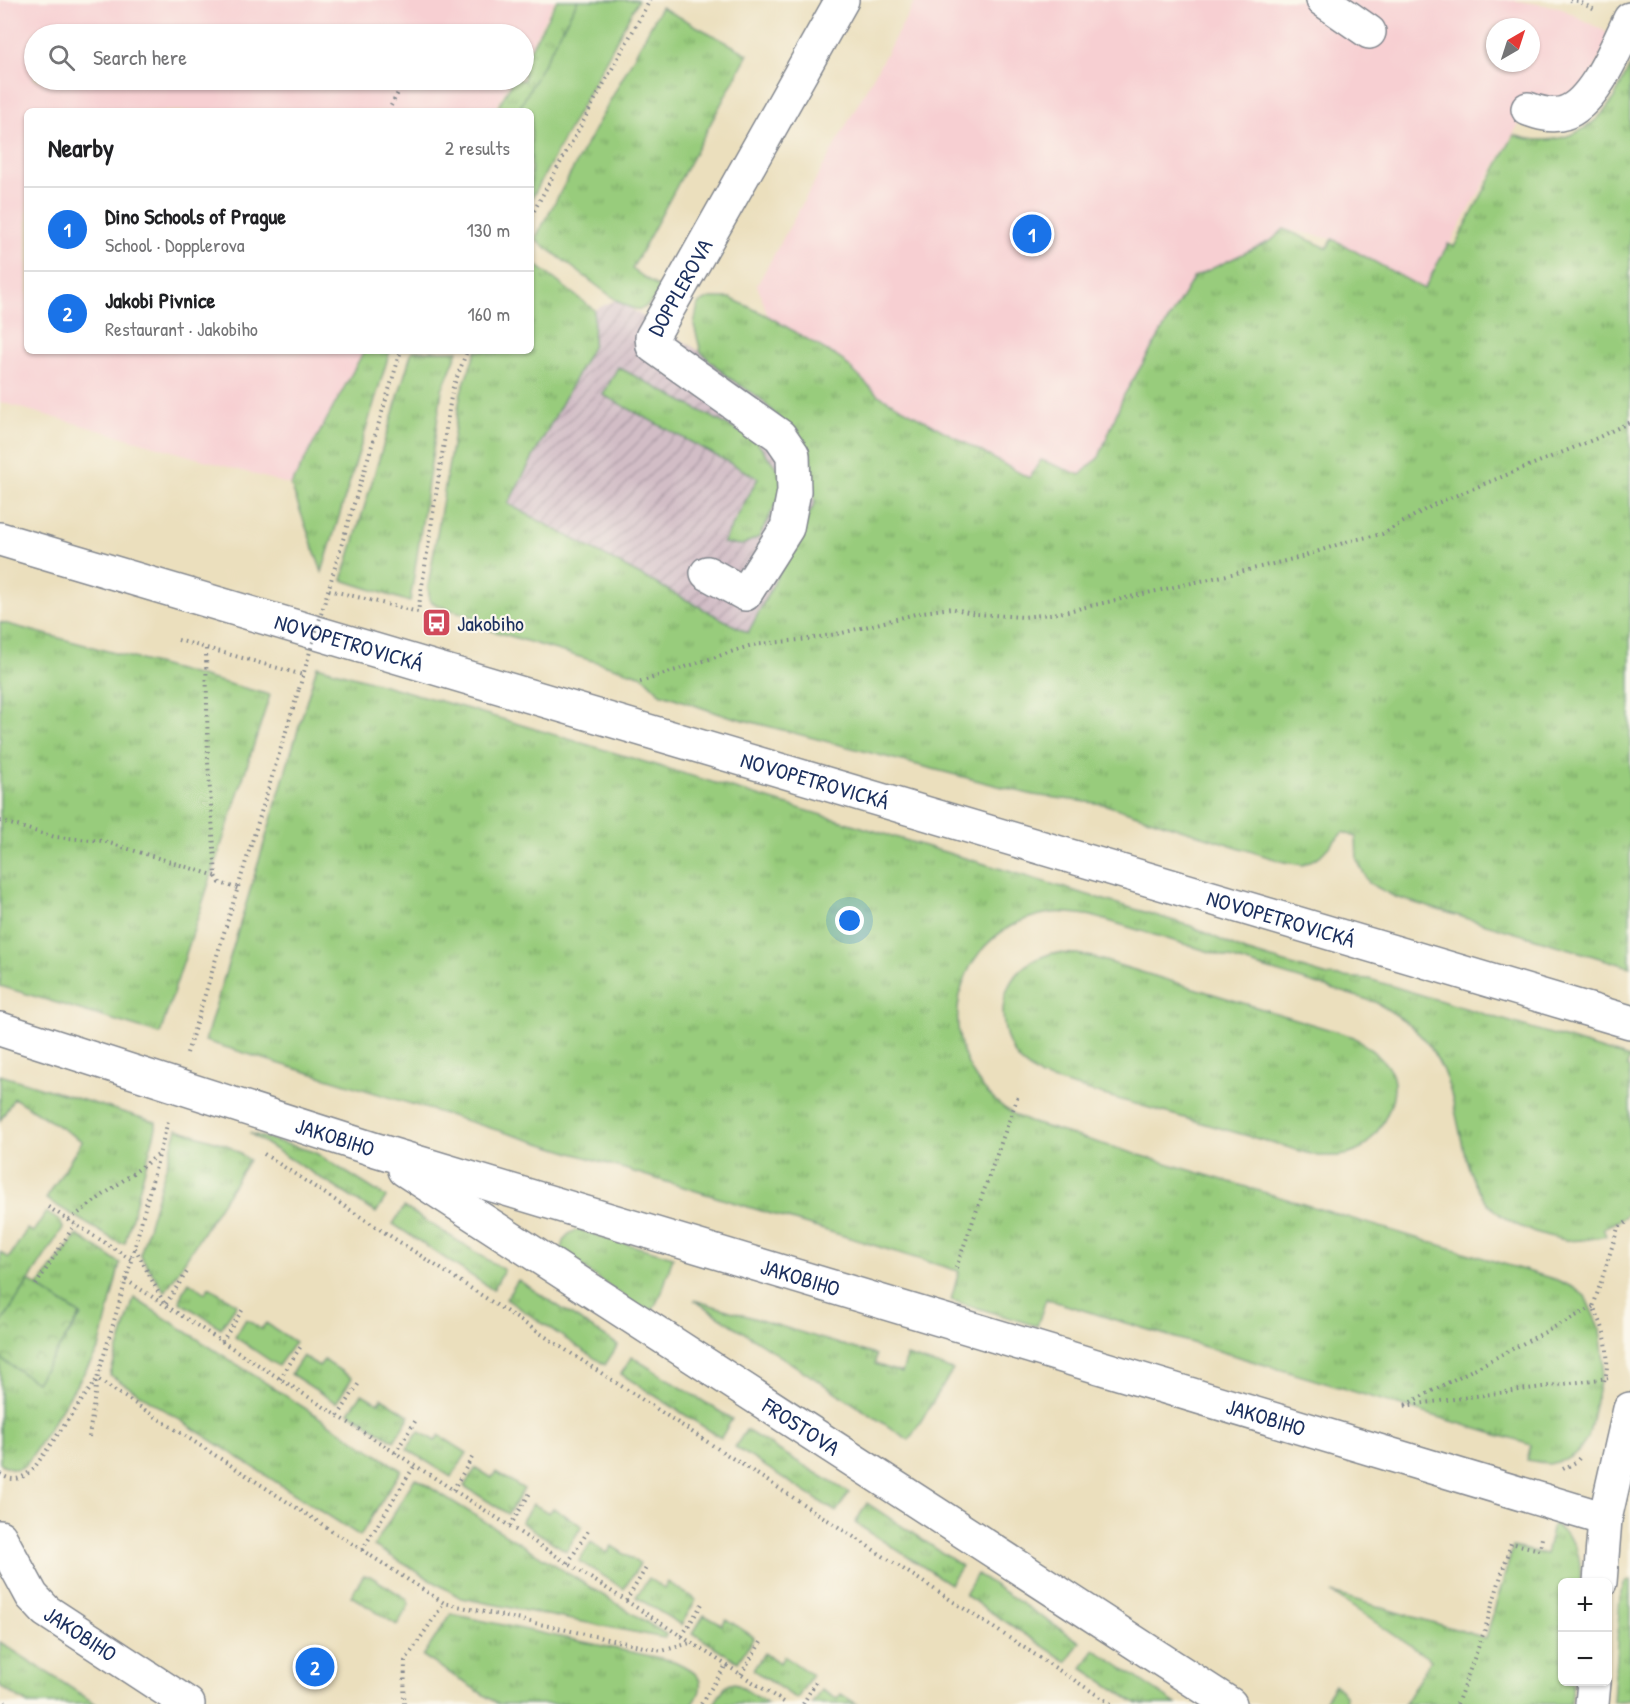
<!DOCTYPE html>
<html lang="en">
<head>
<meta charset="utf-8">
<style>
	body { margin:0; font-family:"Patrick Hand",sans-serif; background:#f6f6f6; color:#202124 }
	.controls { position:absolute; right:18px; bottom:18px; display:grid; overflow:hidden; border-radius:9px; box-shadow:0 2px 4px #0004 }
	.controls button { width:54px; height:54px; display:grid; place-items:center; padding:0; border:0; border-bottom:2px solid #e0e0e0; background:#fff; color:#202124; font:30px sans-serif }
	.compass { position:absolute; left:1486px; top:18px; width:54px; height:54px; border-radius:50%; background:#fff; box-shadow:0 2px 4px #0004; rotate:39deg }
	.you { position:absolute; left:850px; top:921px; width:21px; height:21px; margin:-15px; border:4px solid #fff; border-radius:50%; background:#1a73e8; box-shadow:0 0 0 9px #1a73e833 }
	.badge { display:grid; place-items:center; width:39px; height:39px; border-radius:50%; background:#1a73e8; color:#fff; font-size:20px; font-weight:700 }
	.pin { position:absolute; translate:-50% -50%; border:3px solid #fff; box-shadow:0 2px 6px #0006 }
	.list { margin:0; padding:0; list-style:none }
	h2 { display:flex; justify-content:space-between; align-items:center; height:78px; margin:0; padding:0 24px; font-size:26px }
	h2 small { font-size:20px; font-weight:400; color:#757577 }
	.list li { display:grid; grid-template-columns:39px 1fr auto; gap:18px; align-items:center; box-sizing:border-box; height:84px; padding:0 24px; border-top:2px solid #e0e0e0 }
	.list b { display:block; font-size:22px; white-space:nowrap }
	.list p { margin:0; font-size:20px; white-space:nowrap; color:#757577 }
	.list em { font-size:20px; font-style:normal; color:#757577 }
	.icon { flex:none; width:33px; height:33px; fill:none; stroke:currentColor; stroke-width:2; stroke-linecap:round; stroke-linejoin:round }
	.map { position:relative; flex:none; width:1630px; height:1704px; overflow:hidden }
	.search { position:absolute; background:#fff; box-shadow:0 2px 4px #0004; left:24px; top:24px; width:510px; height:66px; display:flex; align-items:center; gap:15px; box-sizing:border-box; padding:0 21px; border-radius:33px; color:#757577; font-size:22px }
	.panel { position:absolute; background:#fff; box-shadow:0 2px 4px #0004; left:24px; top:108px; width:510px; height:246px; border-radius:9px }
	.map>svg:first-child { display:block }
</style>
</head>
<body>
<div class="map">
<svg width="1630" height="1704" viewBox="0 0 1630 1704">
	<defs>
		<pattern id="industrial-furrows" width="10" height="10" patternUnits="userSpaceOnUse" patternTransform="scale(1.5)"><rect width="10" height="10" fill="#d2bdc6"/><path d="M-1 1l2-2M0 10L10 0M9 11l2-2" fill="none" stroke="#aa9aa4"/></pattern>
		<pattern id="grass-tufts" width="24" height="20" patternUnits="userSpaceOnUse" patternTransform="scale(1.5)"><rect width="24" height="20" fill="#98cc7c"/><path d="M3 7l-1-3M5 7V3M7 7l1-3M15 17l-1-3M17 17v-4M19 17l1-3" fill="none" stroke="#7ba669"/></pattern>
		<pattern id="park-crowns" width="20" height="18" patternUnits="userSpaceOnUse" patternTransform="scale(1.5)"><rect width="20" height="18" fill="#98cc7c"/><path d="M2 6a3 3 0 1 1 6 0M12 15a3 3 0 1 1 6 0" fill="none" stroke="#7ba669"/></pattern>
	</defs>
	<rect width="100%" height="100%" fill="#fbf7ec"/>
	<filter id="ink" filterUnits="userSpaceOnUse"><feTurbulence type="fractalNoise" baseFrequency=".0167" numOctaves="2"/><feDisplacementMap in="SourceGraphic" scale="12" xChannelSelector="R" yChannelSelector="G"/><feConvolveMatrix kernelMatrix="1 2 1 2 8 2 1 2 1" color-interpolation-filters="sRGB"/></filter>
	<filter id="wash" filterUnits="userSpaceOnUse"><feTurbulence type="fractalNoise" baseFrequency=".008" numOctaves="4" result="noise"/><feDisplacementMap in="SourceGraphic" scale="24" xChannelSelector="R" yChannelSelector="G"/><feGaussianBlur stdDeviation="1.35" result="paint"/><feColorMatrix in="noise" values="0 0 0 0 0 0 0 0 0 0 0 0 0 0 0 0 0 1.4 0 .05"/><feComposite in="paint" operator="in"/></filter>
	<g filter="url(#wash)">
		<rect width="100%" height="100%" fill="#ebdfbd"/>
		<path fill="#f7cfd2" fill-rule="evenodd" d="M0,0H555L524,58V34H34V80H511L494,111H27V351H363L291,485L0,402Z
			M916,0H1511L1559,7L1606,32L1609,38L1577,106L1527,110L1424,289L1333,239L1285,229L1124,395L1099,457L1080,475L1041,460L1029,478L878,395L841,359L768,316L757,285ZM1495,27H1531V63H1495Z"/>
		<path fill="url(#industrial-furrows)" d="M616,300L701,352L729,378L760,398L810,451L815,503L748,633L508,504L593,345L594,310Z"/>
		<path fill="url(#grass-tufts)" stroke="#5a7e6d" stroke-width="1.5" d="M557,0H578L518,111H496L513,80H524V61Z
			M661,7L748,54L632,269L661,289C646,312 639,315 616,300L535,239Z
			M1630,65V967L1395,897L1369,883L1357,860L1356,837L1343,832L1320,856L1303,865L1284,862L1103,804L1033,795L717,713L660,693L643,676L476,626L471,627L474,617L439,606L430,601L428,587L461,392L476,351H531V261L594,310L593,345L508,504L748,633L815,503L810,451L760,398L729,378L701,352L694,325L698,304L710,298H730L768,316L841,359L878,395L1029,478L1041,460L1080,475L1099,457L1124,395L1194,277L1272,240L1284,229L1327,248L1333,239L1424,289L1448,244L1454,247L1514,135C1550,148 1590,135 1611,102C1619,91 1624,77 1630,65Z
			M364,351H390L322,572L291,485Z
			M412,351H458L442,390L410,602L342,580Z
			M618,367L755,440L780,472L782,492L759,537L742,545L723,543L758,478L603,395Z
			M0,622L270,695L160,1034L0,986Z
			M317,666L472,710L1191,926L1242,950L1328,976L1369,979L1630,1058L1627,1066L1630,1068V1212L1620,1220L1603,1228L1606,1236C1572,1243 1567,1242 1535,1232C1443,1204 1475,1118 1433,1052C1419,1029 1398,1015 1375,1002L1092,916C1079,914 1065,911 1051,913C938,930 924,1076 1029,1122L1557,1280L1574,1288L1585,1296L1600,1330L1604,1363L1588,1438L1578,1452L1565,1460L1549,1464L1527,1460L1531,1445L1046,1299L1037,1326L951,1300L959,1271L955,1270L205,1041Z
			M1052,953L1077,954L1092,957L1354,1037C1367,1047 1383,1057 1391,1072C1403,1095 1377,1142 1355,1152C1344,1157 1331,1156 1318,1156L1041,1077C1034,1071 1024,1066 1019,1060C996,1031 996,982 1031,962C1037,958 1045,956 1052,953Z
			M0,1075L156,1122V1128L125,1243H119L46,1199L82,1141L14,1098L0,1121Z
			M177,1129L227,1145L249,1160L165,1292L140,1255Z
			M249,1133L314,1152L386,1197L376,1213Z
			M404,1207L504,1270L493,1290L393,1224Z
			M46,1212L61,1222L63,1228L0,1325V1252L9,1258L27,1229L33,1232Z
			M579,1230L673,1257L662,1292L650,1315L562,1253C560,1241 567,1232 579,1230Z
			M77,1235L120,1263L99,1349L28,1462C19,1473 10,1469 0,1463V1358L36,1382L81,1316L37,1287Z
			M518,1280L618,1345L605,1365L506,1299Z
			M189,1282L205,1293L209,1287L237,1304L221,1328L180,1302L182,1293Z
			M134,1298L401,1470L360,1536L110,1375Z
			M694,1300L876,1355L875,1364L902,1373L907,1356L953,1370L909,1440Z
			M246,1319L261,1329L266,1323L295,1342L278,1366L235,1337Z
			M303,1356L319,1366L324,1360L352,1378L336,1403L291,1374Z
			M632,1357L732,1419L721,1438L621,1374Z
			M362,1394L378,1403L382,1398L410,1416L394,1441L349,1412Z
			M746,1430L849,1493L836,1512L735,1447Z
			M419,1431L435,1441L439,1435L467,1453L451,1477L407,1449Z
			M476,1468L492,1478L496,1472L524,1489L508,1514L464,1486Z
			M415,1478L667,1635L664,1638L461,1598L374,1546Z
			M867,1503L962,1566L950,1584L855,1523Z
			M533,1504L549,1513L553,1508L582,1526L566,1551L521,1522Z
			M1553,1525C1577,1538 1582,1557 1580,1582H1562V1682H1573L1571,1704H1404L1431,1660L1332,1593L1486,1638L1513,1547L1546,1554Z
			M591,1542L607,1553L612,1546L640,1564L624,1589L579,1561Z
			M977,1574L1080,1642L1067,1662L965,1595Z
			M363,1576H370L407,1599L409,1605L397,1625L351,1596Z
			M649,1578L664,1588L668,1582L696,1600L681,1625L636,1597Z
			M1630,1580V1700L1613,1702L1620,1595L1625,1583Z
			M451,1614L674,1661C696,1671 710,1680 693,1704H498L423,1656Z
			M704,1615L722,1625L726,1619L754,1637L738,1662L693,1633Z
			M0,1642L96,1704H28L0,1686Z
			M1094,1649L1176,1704H1137L1082,1668Z
			M764,1653L780,1663L784,1656L812,1675L797,1699L753,1670Z
			M735,1683L768,1704H714L726,1685Z
			M1335,1684L1345,1695L1346,1704H1322Z
			M821,1690L837,1699L841,1694L857,1704H812Z"/>
		<path fill="url(#park-crowns)" stroke="#5a7e6d" stroke-width="1.5" d="M29,1281L81,1315L36,1382L0,1358V1325Z"/>
		<path fill="#98cc7c" stroke="#5a7e6d" stroke-width="1.5" d="M578,0H638L531,200V111H518Z"/>
	</g>
	<g filter="url(#ink)">
		<g fill="none" stroke-linecap="round" stroke-linejoin="round">
			<defs>
				<g id="minor">
					<path d="M1323,0L1369,32"/>
					<path d="M1528,109C1539,113 1552,117 1564,113C1594,104 1617,46 1630,19"/>
					<path id="s1" d="M707,573L745,594L787,528L794,491L793,455L780,436L653,346L652,337L842,0"/>
					<path id="s2" d="M0,1029L373,1149L1605,1519"/>
					<path id="s3" d="M405,1170L1230,1704"/>
					<path id="s4" d="M0,1537L32,1596L46,1611L188,1704"/>
					<path d="M1600,1582L1605,1519L1630,1409"/>
					<path d="M1592,1704L1594,1682"/>
				</g>
				<g id="major">
					<path id="s5" d="M0,539L1630,1022"/>
				</g>
			</defs>
			<use href="#minor" stroke="#83878e" stroke-width="36"/>
			<use href="#major" stroke="#83878e" stroke-width="36"/>
			<path stroke="#83878e" stroke-width="4" stroke-dasharray="1.5 4.5" stroke-linecap="butt" d="M1570,0L1578,1L1595,10
				M388,111L405,80
				M531,216L650,0
				M345,533L401,351
				M329,590L418,612L452,390L467,351
				M178,640L303,675
				M206,649L208,762L216,876L220,883L239,889
				M640,682L752,645L808,639L842,633L923,612L951,608L976,614L1023,617L1059,613L1236,573L1301,557L1349,541L1382,534L1435,504L1595,439L1630,422
				M0,821L55,837L103,841L216,876
				M187,1053L299,689
				M264,1154L1111,1704
				M48,1207L131,1259
				M69,1220L158,1155
				M135,1248L165,1305L187,1272
				M956,1268L1019,1093
				M126,1280L787,1704
				M36,1285L75,1224
				M1593,1307L1403,1406L1608,1378
				M222,1342L243,1309
				M280,1379L301,1346
				M1605,1381C1610,1355 1607,1330 1593,1307L1618,1228L1630,1220
				M338,1416L359,1383
				M89,1437L97,1379L126,1280L168,1121
				M395,1453L416,1420
				M1563,1469L1576,1462L1581,1456
				M0,1474C14,1483 22,1479 34,1468L97,1379L444,1603L662,1651L690,1643
				M453,1490L473,1456
				M510,1526L530,1493
				M362,1550L415,1465
				M568,1563L588,1531
				M626,1601L646,1568
				M682,1636L702,1604
				M741,1674L761,1642
				M0,1699L8,1704
				M404,1704L405,1661L444,1603
				M701,1704L726,1665
				M803,1704L818,1678
				M1457,1704L1484,1632L1511,1543L1540,1550L1542,1538"/>
			<use href="#minor" stroke="#fff" stroke-width="33"/>
			<use href="#major" stroke="#fff" stroke-width="33"/>
			<path stroke="#83878e" stroke-width="4" stroke-dasharray="1.5 4.5" stroke-linecap="butt" d="M299,689L345,533"/>
		</g>
	</g>
	<defs>
		<symbol id="bus-square" viewBox="-11 -11 22 22"><rect x="-9" y="-9" width="18" height="18" rx="4" fill="#d1495b" stroke="#fbf7ec"/><path d="M-5-6H5V4H4V6H2V4H-2V6H-4V4H-5ZM-3.5-4V0h7V-4ZM-3.5 1.2v1.5H-2V1.2ZM2 1.2v1.5H3.5V1.2Z" fill="#fff"/></symbol>
	</defs>
	<g fill-rule="evenodd">
		<use href="#bus-square" x="420" y="606" width="33" height="33"/>
	</g>
	<g text-anchor="middle" stroke-width="4.5" stroke-linejoin="round" paint-order="stroke">
		<g font-size="22" fill="#1b2f5e" stroke="#fbf7ec">
			<text dy="8" stroke="none"><textPath href="#s1" startOffset="440">DOPPLEROVA</textPath></text>
			<text dy="8" stroke="none"><textPath href="#s5" startOffset="364">NOVOPETROVICKÁ</textPath></text>
			<text dy="8" stroke="none"><textPath href="#s5" startOffset="850">NOVOPETROVICKÁ</textPath></text>
			<text dy="8" stroke="none"><textPath href="#s5" startOffset="1336">NOVOPETROVICKÁ</textPath></text>
			<text dy="8" stroke="none"><textPath href="#s2" startOffset="352">JAKOBIHO</textPath></text>
			<text dy="8" stroke="none"><textPath href="#s2" startOffset="838">JAKOBIHO</textPath></text>
			<text dy="8" stroke="none"><textPath href="#s2" startOffset="1324">JAKOBIHO</textPath></text>
			<text dy="8" stroke="none"><textPath href="#s3" startOffset="472">FROSTOVA</textPath></text>
			<text dy="8" stroke="none"><textPath href="#s4" startOffset="129">JAKOBIHO</textPath></text>
		</g>
		<g font-size="22" fill="#1b2f5e" stroke="#fbf7ec" text-anchor="start">
			<text x="457" y="631">Jakobiho</text>
		</g>
	</g>
</svg>
<div class="controls">
<button>+</button>
<button>−</button>
</div>
<svg class="compass" viewBox="-18 -18 36 36"><path d="M0-13l5 13h-10z" fill="#e53935"/><path d="M0 13l5-13h-10z" fill="#757577"/></svg>
<div class="you"></div>
<div class="pin badge" style="left:1032px;top:234px">1</div>
<div class="pin badge" style="left:315px;top:1667px">2</div>
<div class="search"><svg class="icon" aria-label="search" viewBox="0 0 24 24"><circle cx="10" cy="10" r="6"/><path d="M15 15l6 6"/></svg>Search here</div>
<section class="panel">
<h2>Nearby<small>2 results</small></h2>
<ul class="list">
<li><span class="badge">1</span><div><b>Dino Schools of Prague</b><p>School · Dopplerova</p></div><em>130 m</em></li>
<li><span class="badge">2</span><div><b>Jakobi Pivnice</b><p>Restaurant · Jakobiho</p></div><em>160 m</em></li>
</ul>
</section>
</div>
</body>
</html>
